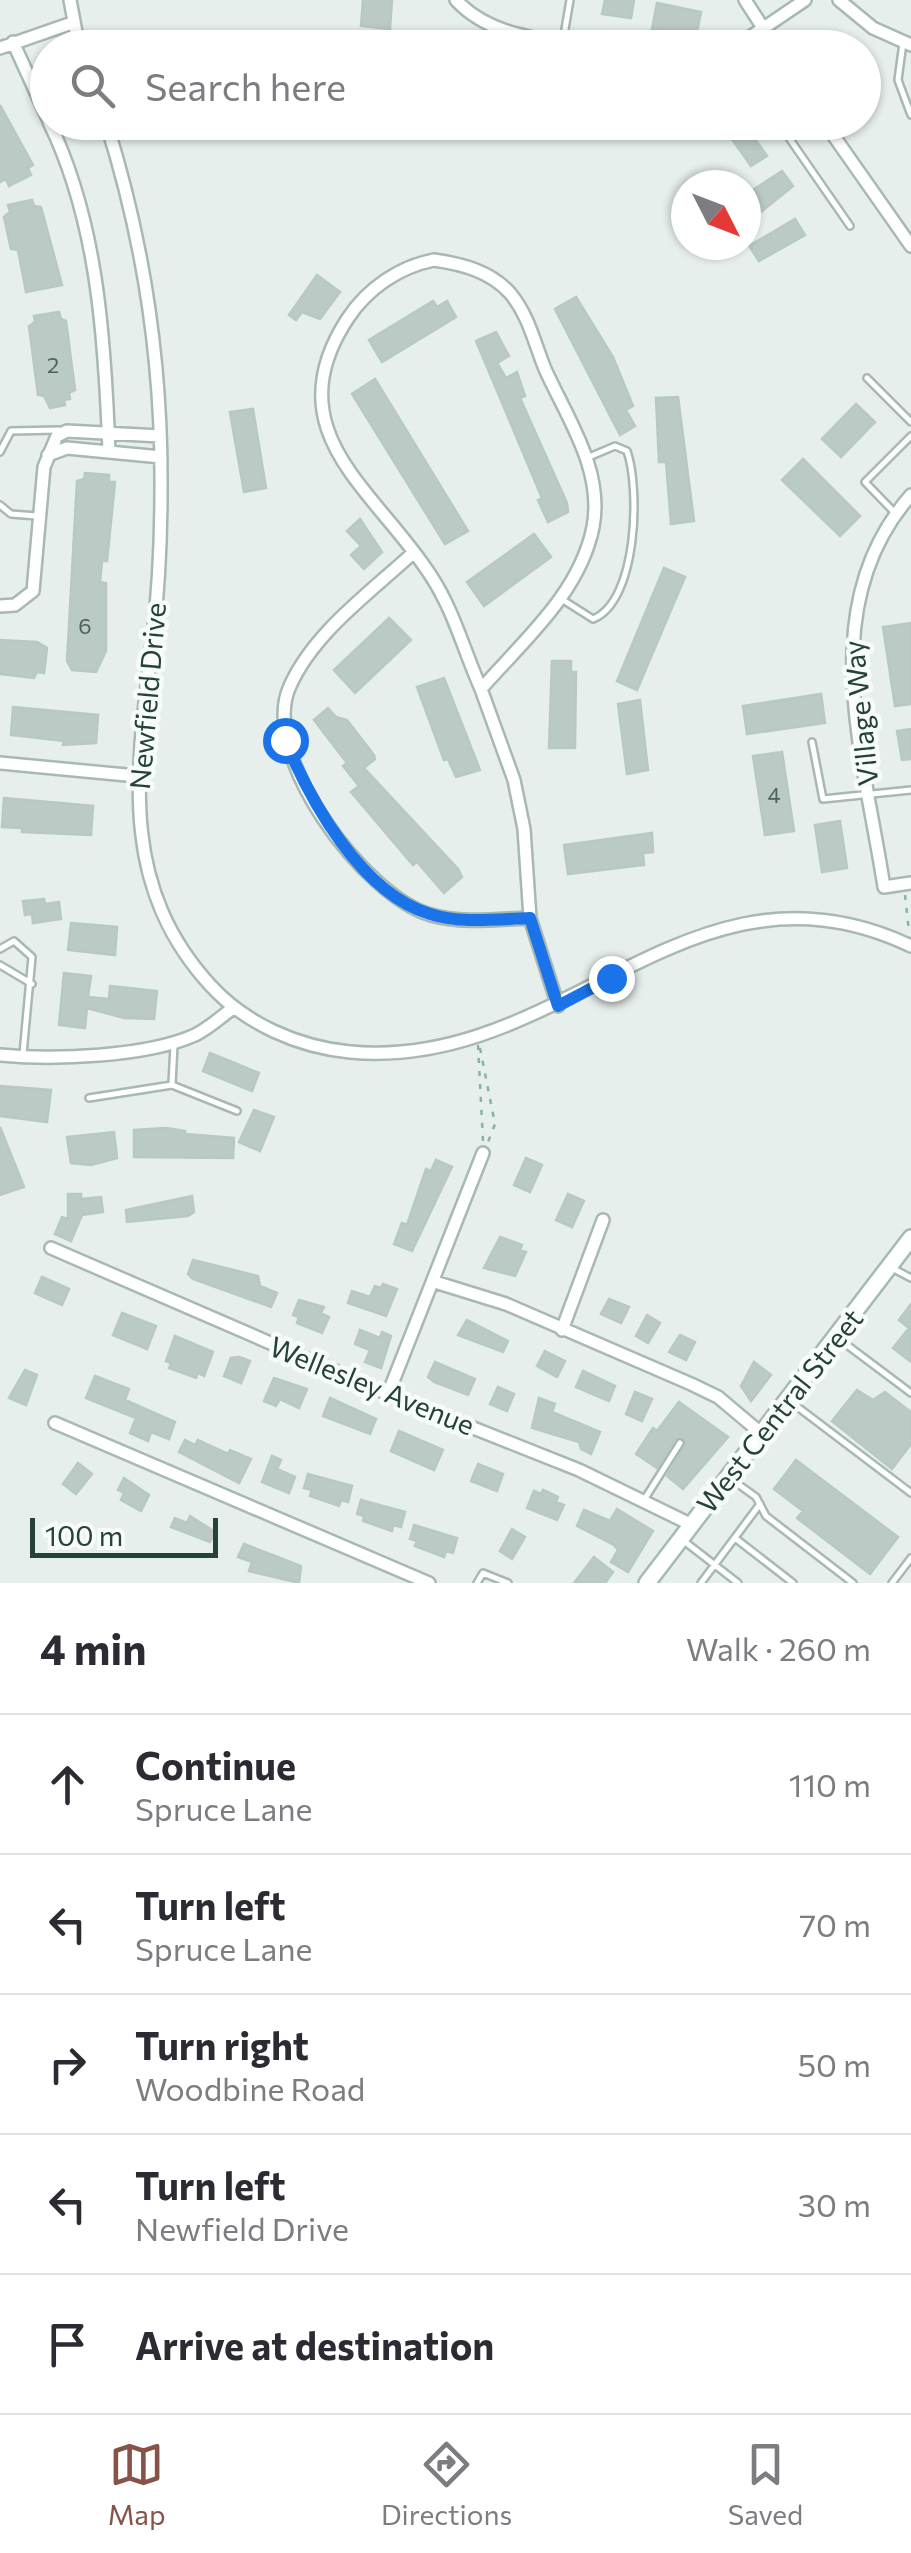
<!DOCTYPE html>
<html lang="en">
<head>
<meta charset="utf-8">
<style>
	body { margin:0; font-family:Commissioner,sans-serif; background:#f2f2f3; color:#2b2b33 }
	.compass { position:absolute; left:671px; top:170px; width:90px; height:90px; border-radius:50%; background:#fff; box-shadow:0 2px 8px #0004; rotate:132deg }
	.scale { position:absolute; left:30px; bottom:25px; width:188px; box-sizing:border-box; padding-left:10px; border:5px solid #24423a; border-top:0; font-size:28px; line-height:35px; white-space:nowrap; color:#24423a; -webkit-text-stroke:8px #f7fbf9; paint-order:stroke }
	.stop { position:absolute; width:30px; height:30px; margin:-22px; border:8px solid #1a73e8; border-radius:50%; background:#fff }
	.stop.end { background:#1a73e8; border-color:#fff; box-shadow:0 2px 10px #0008 }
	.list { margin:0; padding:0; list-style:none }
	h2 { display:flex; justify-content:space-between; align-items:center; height:130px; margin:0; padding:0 40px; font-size:42px }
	h2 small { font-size:32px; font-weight:400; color:#7c7c81 }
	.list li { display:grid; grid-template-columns:65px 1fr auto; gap:30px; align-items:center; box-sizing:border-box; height:140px; padding:0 40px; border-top:2px solid #e1e1e2 }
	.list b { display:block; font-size:38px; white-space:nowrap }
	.list p { margin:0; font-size:32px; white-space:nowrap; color:#7c7c81 }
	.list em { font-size:32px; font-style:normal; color:#7c7c81 }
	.icon { flex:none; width:55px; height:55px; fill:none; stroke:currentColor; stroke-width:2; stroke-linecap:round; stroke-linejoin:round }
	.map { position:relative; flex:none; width:911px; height:1583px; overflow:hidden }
	.search { position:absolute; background:#fff; box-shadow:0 2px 8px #0004; left:30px; right:30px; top:30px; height:110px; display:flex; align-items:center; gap:25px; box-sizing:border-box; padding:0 35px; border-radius:55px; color:#7c7c81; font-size:38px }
	.sheet { height:830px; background:#fff }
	nav { display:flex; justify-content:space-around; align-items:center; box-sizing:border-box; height:140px; border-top:2px solid #e1e1e2; background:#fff; font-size:28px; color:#7c7c81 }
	nav a { display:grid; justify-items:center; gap:5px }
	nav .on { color:#855347 }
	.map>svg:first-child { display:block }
</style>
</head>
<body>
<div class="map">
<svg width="911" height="1583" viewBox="0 0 911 1583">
	<rect width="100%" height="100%" fill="#e6efeb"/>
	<path fill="#bbcac4" stroke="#b8c9c2" stroke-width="2.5" d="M363,0H392L390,29L361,26Z
		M605,0H634L631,18L602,14Z
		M657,3L701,12L696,37L652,29Z
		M415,32L477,42V48H413Z
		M0,105L33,165L28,168L31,175L9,186L6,179L0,182Z
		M727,122H743L767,156L751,166L731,138L736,135Z
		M782,171L793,186L746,224V201L756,195L753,190Z
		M32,200L34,206L41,207L62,285L26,292L18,250L11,249L4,217L10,212L8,205Z
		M795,219L805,235L759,261L749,246Z
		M317,275L340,292L320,319L302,312L296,320L289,315Z
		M576,297L613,357L633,406L626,410L635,426L620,435L555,309Z
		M433,301L437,307L447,301L456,317L382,362L369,340Z
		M59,312L61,319L66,321L75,390L69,393L70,399L64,400L65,405L50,408L44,396L38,395L29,326L35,322L34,316Z
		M496,332L509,356L497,363L506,378L517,372L525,396L520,398L567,503L568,512L548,522L538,500L542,498L476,341Z
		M375,379L468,531L445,544L352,394Z
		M678,397L694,521L671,524L666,462H659L656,398Z
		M856,404L875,422L841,457L822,439Z
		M253,409L266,488L244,492L230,412Z
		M803,459L860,516L840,536L782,480Z
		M85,473L109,475V482H115L107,561H102L100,582L106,583V651L96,672L72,670L67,661L77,481L84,479Z
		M360,519L382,552L364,569L351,555L361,546L347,531Z
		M534,534L551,557L484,606L467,582Z
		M664,568L685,577L637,690L617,681Z
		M389,618L411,640L355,693L334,670Z
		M911,623V704L895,706L883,627Z
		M0,640L37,642L47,648L44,673L37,672L34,678L0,674Z
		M552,661H571V672H576L575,748H549Z
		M444,678L480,770L456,777L448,759L444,760L417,687Z
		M821,694L825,723L747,734L743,706Z
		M640,700L648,770L627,774L618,704Z
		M13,707L98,715L96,743L63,745L64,741L11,735Z
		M328,708L336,717L347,720L374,755L375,759L364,768L458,869L462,877L444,893L417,862L413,865L351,792L359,786L343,766L347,763L314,720Z
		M911,729V759L902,760L897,731Z
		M782,752L794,831L765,835L753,756Z
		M4,798L93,806L91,835L22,832V828L2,827Z
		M840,821L847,868L822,872L815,825Z
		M652,833L653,852L643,853L644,865L568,874L564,845Z
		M44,899L45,904L59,902L61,919L33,923L32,914L25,915L23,901Z
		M71,923L117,927L115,955L68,950Z
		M64,973L91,976L88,997L109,999L110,986L157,991L154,1019L124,1018L87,1008L85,1028L59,1025Z
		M210,1053L259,1073L252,1091L203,1071Z
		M0,1086L51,1090L47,1122L0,1116Z
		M254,1110L274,1117L260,1151L239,1142Z
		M0,1127L24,1187L0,1195Z
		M166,1128L185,1131V1134L234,1138L233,1158L134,1157V1130Z
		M114,1132L117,1158L91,1165L71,1163L67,1137Z
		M526,1158L542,1165L530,1192L514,1185Z
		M436,1160L452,1167L412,1251L394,1244L402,1223L407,1225L426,1169L431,1171Z
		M68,1194H81V1199L101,1197L103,1212L82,1215L71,1241L55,1234L62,1217L68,1219Z
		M568,1194L584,1201L572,1227L556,1220Z
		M192,1196L194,1212L188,1216L127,1222L126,1210Z
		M500,1237L522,1245L520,1250L526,1252L515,1276L484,1268Z
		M193,1260L258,1276L260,1286L277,1293L271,1307L193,1279L188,1274Z
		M42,1277L69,1289L62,1305L35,1293Z
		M383,1284L397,1289L386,1316L348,1303L352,1291L370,1297L375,1286L381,1288Z
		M609,1299L629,1307L621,1323L601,1314Z
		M299,1300L324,1307L321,1313L329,1317L322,1333L297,1323L299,1317L293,1315Z
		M911,1304V1362L893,1348L909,1328L899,1320Z
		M122,1313L156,1326L147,1349L113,1335Z
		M647,1315L660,1323L648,1343L636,1336Z
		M467,1320L508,1341L503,1352L458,1335Z
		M360,1330L380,1338L382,1332L391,1336L381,1368L365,1362L370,1350L355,1344Z
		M680,1335L695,1342L686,1360L669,1352Z
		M175,1336L213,1352L204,1376L198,1373L196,1378L169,1368L171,1363L166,1361Z
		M545,1351L565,1361L557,1377L537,1366Z
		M239,1357L250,1361L241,1383L224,1376L231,1358Z
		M435,1362L475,1379L468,1395L434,1382L428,1377Z
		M754,1362L771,1375L751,1401L741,1386Z
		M25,1370L37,1375L26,1405L9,1398Z
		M583,1371L615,1386L609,1401L576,1387Z
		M95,1376L129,1389L125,1400L175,1422L169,1439L151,1432L148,1441L130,1433L136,1418L86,1398Z
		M274,1378L307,1389L299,1408L280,1399L276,1406L264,1401Z
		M498,1387L514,1394L507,1411L490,1404Z
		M857,1390L873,1400L885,1392L911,1412V1444L892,1469L832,1421Z
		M635,1392L652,1399L642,1421L626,1414Z
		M330,1398L376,1419L370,1434L323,1416Z
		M539,1398L555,1404L552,1412L600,1432L591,1454L581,1449L579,1442L532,1428Z
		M679,1402L728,1437L683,1489L667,1476L686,1445L684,1438L675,1439L657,1468L636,1454L653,1428L657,1431Z
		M399,1431L443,1450L434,1470L391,1451Z
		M185,1440L195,1445L198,1440L228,1454L230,1450L251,1459L239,1483L179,1452Z
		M272,1456L281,1460L277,1469L295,1477L289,1493L262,1482Z
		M796,1460L898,1537L870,1574L797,1518L803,1511L774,1489Z
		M78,1463L92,1474L76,1494L63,1484Z
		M478,1464L503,1474L497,1491L471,1481Z
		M308,1474L352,1486L348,1502L341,1500L339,1506L310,1496L312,1490L304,1488Z
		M124,1478L149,1495L141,1511L121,1500L124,1493L118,1490Z
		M543,1490L558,1497L556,1502L564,1505L557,1520L527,1508L534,1491L541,1494Z
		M361,1500L405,1512L401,1527L393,1525L392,1531L363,1521L364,1516L357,1514Z
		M617,1509L653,1531L628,1572L611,1562L618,1550L614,1545L577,1526L584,1510L610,1521Z
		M190,1516L215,1532L210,1542L171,1527L175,1518L187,1523Z
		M414,1525L457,1538L453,1553L446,1551L444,1557L415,1546L417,1541L410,1539Z
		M512,1529L525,1537L512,1559L500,1551Z
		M244,1544L301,1566L299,1583L249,1571L252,1562L238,1557Z
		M594,1557L613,1572L605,1583H574Z"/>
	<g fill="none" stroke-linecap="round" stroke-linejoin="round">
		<defs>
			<path id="service" d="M563,41L570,0
				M903,43L898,80L911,115
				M778,122L850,226
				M867,378L911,422
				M0,452L11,431L59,430
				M0,505L11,514L37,516
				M895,513L865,482L911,436
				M563,600L593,619C638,601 640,488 627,451L615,446L589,457
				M812,742L823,799L911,790
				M0,949L14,941L32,957L23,1054
				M0,965L32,984
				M172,1084L174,1045
				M89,1098L172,1085L237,1111
				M892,1268L911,1278
				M839,1339L911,1393
				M791,1402L911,1493
				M731,1479L756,1497L766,1516L853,1583
				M644,1500L680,1443
				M735,1538L793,1583
				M684,1541L738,1583
				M477,1583L483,1573L508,1583
				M701,1583L760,1504
				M892,1583L911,1558"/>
			<path id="minor" d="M70,0L79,48
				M456,0C490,37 543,39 590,48
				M745,0L776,48
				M839,0L873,28L911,45
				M13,42L48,119
				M0,48L72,23
				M734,48L805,0
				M49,122C98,222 105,342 109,452
				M106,122C143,239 162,365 161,488C161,537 159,586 153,636C138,763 115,882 211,986C246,1024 298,1047 350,1052C564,1072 691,841 911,946
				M824,122L911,246
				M434,260C462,264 490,271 510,293C529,316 534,342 545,369C567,418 604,470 593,527C580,593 523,641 481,689C464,651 454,611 431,576C376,490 273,432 348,318C368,288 399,267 434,260Z
				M48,455L67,448L161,457
				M911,495C813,606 864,755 884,887L911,883
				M414,552C371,592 314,632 290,686C258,754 365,897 431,915C463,924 498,919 530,918
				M0,606L15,605L33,591L44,467L57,436L67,431L160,436
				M481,689L514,780L524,829L530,918L558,1006
				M0,763L137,776
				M0,1055C53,1060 146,1057 195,1035C209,1028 221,1017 233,1008
				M51,1248L388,1394L579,1470L692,1525
				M435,1282L506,1304L691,1384L718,1397L762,1434
				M562,1330L603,1220
				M388,1394L483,1153
				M55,1423L429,1583"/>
			<path id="secondary" d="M647,1583L911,1238"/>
		</defs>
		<use href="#service" stroke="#a8b8b2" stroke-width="10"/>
		<use href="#minor" stroke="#a8b8b2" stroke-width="16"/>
		<use href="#secondary" stroke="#a4bbb3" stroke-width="20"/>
		<path stroke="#86b3a5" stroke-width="2.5" stroke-dasharray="5 8" stroke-linecap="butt" d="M905,895L909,932
			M478,1045L483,1141
			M480,1048L495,1124L488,1142"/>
		<use href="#service" stroke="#fff" stroke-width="5"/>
		<use href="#minor" stroke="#fff" stroke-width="11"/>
		<use href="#secondary" stroke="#fff" stroke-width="15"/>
	</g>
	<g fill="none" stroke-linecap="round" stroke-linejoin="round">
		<path stroke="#1a73e8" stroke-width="12" d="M285,740C311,802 361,893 430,914C461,924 497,919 530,918L558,1006L611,978"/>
	</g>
	<g text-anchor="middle" stroke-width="9" stroke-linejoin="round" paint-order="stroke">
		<g font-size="22" fill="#4a645c">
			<text x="53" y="373">2</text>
			<text x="85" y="634">6</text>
			<text x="774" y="803">4</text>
		</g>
		<g font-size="28" fill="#24423a" stroke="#f7fbf9">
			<text transform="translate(148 696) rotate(-85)" y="10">Newfield Drive</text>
			<text transform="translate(861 713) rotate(-96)" y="10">Village Way</text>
			<text transform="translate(372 1386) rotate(22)" y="10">Wellesley Avenue</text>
			<text transform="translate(780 1411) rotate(-52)" y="10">West Central Street</text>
		</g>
	</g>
</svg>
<svg class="compass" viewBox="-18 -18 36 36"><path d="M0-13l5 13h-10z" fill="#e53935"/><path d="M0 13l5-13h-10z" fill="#7c7c81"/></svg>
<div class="scale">100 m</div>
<div class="stop" style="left:285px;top:740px"></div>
<div class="stop end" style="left:611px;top:978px"></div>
<div class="search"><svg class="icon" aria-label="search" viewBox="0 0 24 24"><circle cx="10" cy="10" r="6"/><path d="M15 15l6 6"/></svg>Search here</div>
</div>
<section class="sheet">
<h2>4 min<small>Walk · 260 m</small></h2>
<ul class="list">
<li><svg class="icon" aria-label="ahead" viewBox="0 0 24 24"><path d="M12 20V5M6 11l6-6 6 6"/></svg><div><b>Continue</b><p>Spruce Lane</p></div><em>110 m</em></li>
<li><svg class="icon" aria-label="left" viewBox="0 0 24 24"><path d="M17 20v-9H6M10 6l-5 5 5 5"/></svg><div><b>Turn left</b><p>Spruce Lane</p></div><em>70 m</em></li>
<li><svg class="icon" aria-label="right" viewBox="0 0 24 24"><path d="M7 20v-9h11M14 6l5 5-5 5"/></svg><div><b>Turn right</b><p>Woodbine Road</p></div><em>50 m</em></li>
<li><svg class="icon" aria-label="left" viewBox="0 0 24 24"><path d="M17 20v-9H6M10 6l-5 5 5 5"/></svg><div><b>Turn left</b><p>Newfield Drive</p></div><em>30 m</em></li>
<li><svg class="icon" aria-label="arrive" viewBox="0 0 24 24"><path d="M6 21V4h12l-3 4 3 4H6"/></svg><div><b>Arrive at destination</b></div></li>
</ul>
</section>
<nav>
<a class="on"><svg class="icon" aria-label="map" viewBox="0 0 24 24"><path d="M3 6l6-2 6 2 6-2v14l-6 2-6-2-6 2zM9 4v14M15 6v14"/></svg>Map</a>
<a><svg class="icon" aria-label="directions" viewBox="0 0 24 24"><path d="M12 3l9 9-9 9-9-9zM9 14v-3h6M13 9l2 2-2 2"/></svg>Directions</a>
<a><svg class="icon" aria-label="saved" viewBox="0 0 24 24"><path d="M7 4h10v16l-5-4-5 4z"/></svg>Saved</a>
</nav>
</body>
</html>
